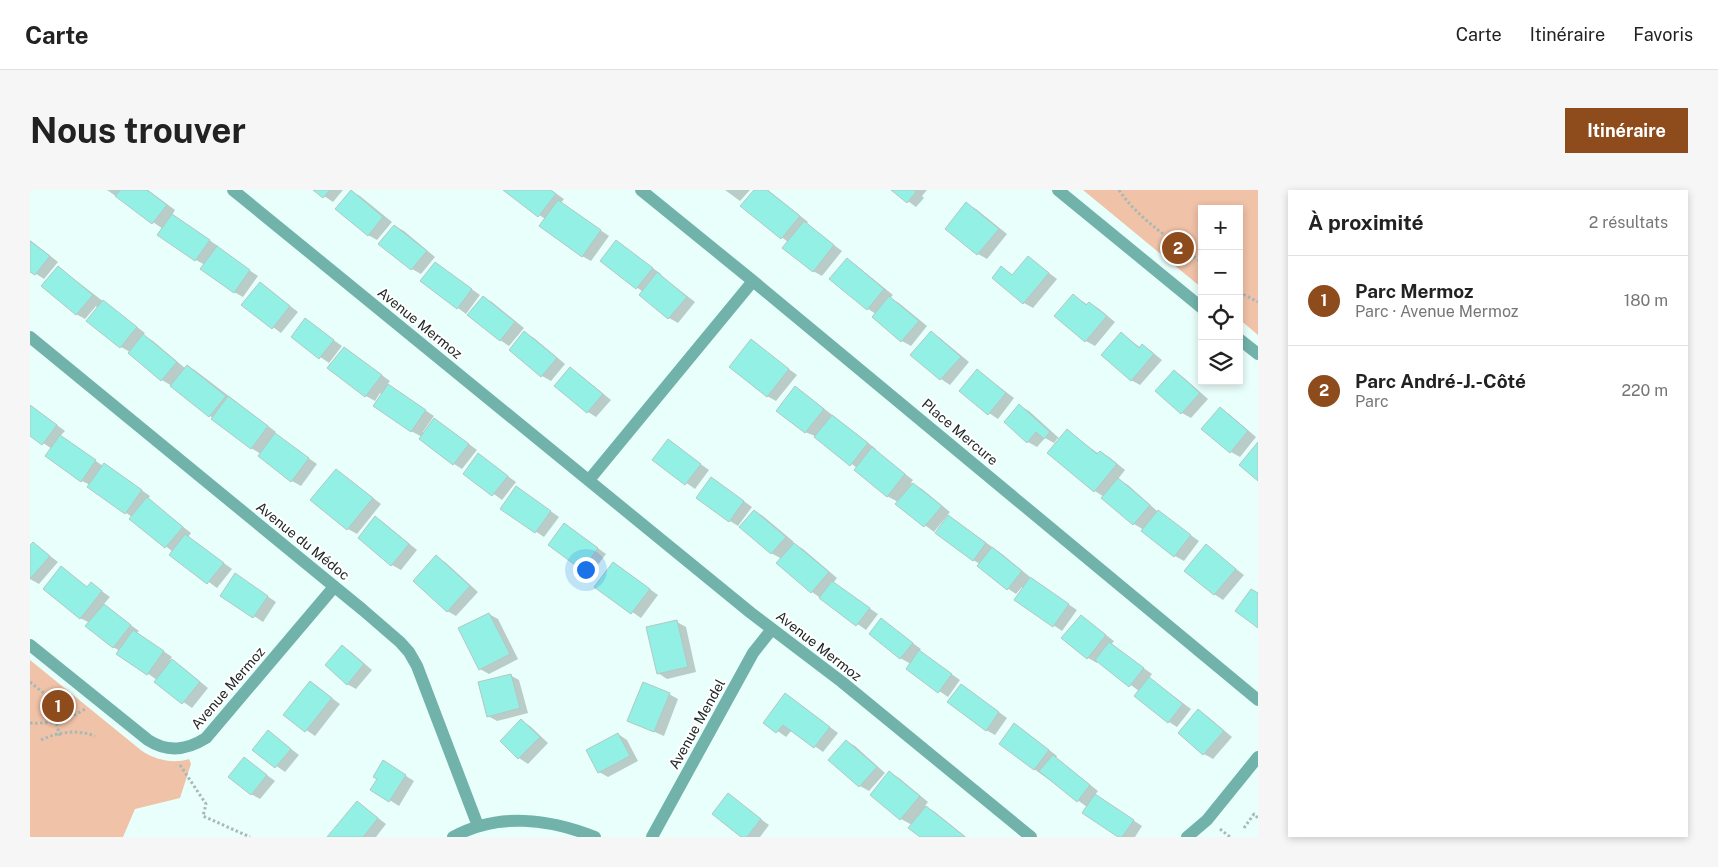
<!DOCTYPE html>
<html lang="fr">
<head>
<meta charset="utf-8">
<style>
	body { margin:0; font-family:"Public Sans",sans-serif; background:#f6f6f6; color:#222 }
	.controls { position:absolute; right:15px; top:15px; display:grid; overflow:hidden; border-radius:0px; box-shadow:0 2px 8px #0003 }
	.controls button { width:45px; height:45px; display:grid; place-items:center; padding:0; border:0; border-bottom:1px solid #e0e0e0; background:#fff; color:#222; font:25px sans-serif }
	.you { position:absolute; left:555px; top:379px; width:18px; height:18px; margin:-12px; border:4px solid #fff; border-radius:50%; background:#1a73e8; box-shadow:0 0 0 8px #1a73e833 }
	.badge { display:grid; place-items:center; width:32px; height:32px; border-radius:50%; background:#8e4b1c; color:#fff; font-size:16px; font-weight:700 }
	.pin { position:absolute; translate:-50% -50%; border:2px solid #fff; box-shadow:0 1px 5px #0006 }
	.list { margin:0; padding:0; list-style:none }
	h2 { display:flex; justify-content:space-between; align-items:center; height:65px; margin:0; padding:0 20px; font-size:21px }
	h2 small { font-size:16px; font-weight:400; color:#767676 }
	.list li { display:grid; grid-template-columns:32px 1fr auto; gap:15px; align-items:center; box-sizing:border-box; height:90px; padding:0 20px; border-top:1px solid #e0e0e0 }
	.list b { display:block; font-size:19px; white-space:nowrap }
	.list p { margin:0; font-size:16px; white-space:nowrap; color:#767676 }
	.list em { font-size:16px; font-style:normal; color:#767676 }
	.icon { flex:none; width:28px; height:28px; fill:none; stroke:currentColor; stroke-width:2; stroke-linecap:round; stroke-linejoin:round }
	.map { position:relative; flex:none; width:1228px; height:647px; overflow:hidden; border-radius:0px }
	header { display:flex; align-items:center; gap:30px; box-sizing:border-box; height:70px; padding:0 25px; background:#fff; border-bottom:1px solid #e0e0e0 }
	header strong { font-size:24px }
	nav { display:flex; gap:28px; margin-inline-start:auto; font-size:18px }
	.intro { display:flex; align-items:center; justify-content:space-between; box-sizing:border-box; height:120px; padding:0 30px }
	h1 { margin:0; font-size:35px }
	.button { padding:12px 22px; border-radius:0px; background:#8e4b1c; color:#fff; font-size:18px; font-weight:700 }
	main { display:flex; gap:30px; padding:0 30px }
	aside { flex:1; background:#fff; border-radius:0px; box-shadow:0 2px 8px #0003 }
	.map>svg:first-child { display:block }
</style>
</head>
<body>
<header>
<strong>Carte</strong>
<nav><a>Carte</a><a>Itinéraire</a><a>Favoris</a></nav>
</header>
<div class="intro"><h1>Nous trouver</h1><a class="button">Itinéraire</a></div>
<main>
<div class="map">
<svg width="1228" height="647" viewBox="0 0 1228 647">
	<rect width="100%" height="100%" fill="#e9fffb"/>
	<path fill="#f0c2a7" d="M1053,0H1228V145L1209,129V19H1172V98Z
		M0,470L112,561C126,570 143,574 159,569L161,574L150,608L105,619L93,647H0Z"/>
	<path fill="#0003" d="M77,0H118L145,20L142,25L188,56L187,58L228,86L213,107L204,102L175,75L166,70L133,39Z
		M285,0H313L303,12Z
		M475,0H521L534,9L531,13L579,46L561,71L552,66L515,29Z
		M695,0H720L710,11Z
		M725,0H738L778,32L776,34L812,61L792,86L783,81L758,52L712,16Z
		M863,0H897L892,6L894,8L886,17Z
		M321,1L330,6L362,32L347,50L338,45Z
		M937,14L946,19L977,44L957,69L948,64Z
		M365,36L374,41L405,67L391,84L382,79L350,53Z
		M0,50L28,72L14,89L0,80Z
		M587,52L631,84L630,85L665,112L648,133L639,128L610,105L613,102L572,71Z
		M998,67L1027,89L1003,118L994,113L964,87L972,78L983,85Z
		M817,70L826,75L863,105L860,108L869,113L897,136L881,156L872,151L846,124L838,119L801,89Z
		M405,73L450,105L436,124L392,91Z
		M28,77L115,143L113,145L123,151L156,179L158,176L166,181L246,242L244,244L287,274L271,296L262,291L231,264L221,258L142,196L132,190L100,162L91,157L66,116L55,129L46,124Z
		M230,93L268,122L251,143L213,115Z
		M1043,105L1058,115L1059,113L1068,118L1085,132L1065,156L1056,151L1026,126Z
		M453,107L462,112L494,138L479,156L470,150Z
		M275,130L312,156L299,173L262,147Z
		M495,143L504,148L535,174L521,191L512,186L480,160Z
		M902,143L910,148L939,172L920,195L911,189L882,165Z
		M1091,143L1111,158L1112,156L1121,161L1132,170L1110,195L1101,190Z
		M721,151L767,185L746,211L737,206Z
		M314,158L360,191L357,195L404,226L393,242L394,243L413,235L447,260L432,279L424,274L392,247L381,241L352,205L350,203L345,211L336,206Z
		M540,178L549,184L581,210L566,227L558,222Z
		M947,180L984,208L968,229L959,223Z
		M1144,181L1153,187L1178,209L1161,228L1152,223Z
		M766,198L774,203L846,259L845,261L883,290L881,293L892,299L920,322L904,342L867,314L868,312L857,306L827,278L785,246L775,242Z
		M0,215L35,241L30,246L73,276L83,280L120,306L118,309L161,343L158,347L202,379L187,398L141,364L143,362L101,328L102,327L59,297L60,295L52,291L22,259L0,244Z
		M990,216L999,221L1030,249L1037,241L1069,264L1070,262L1079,267L1095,280L1088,289L1098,295L1127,321L1169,351L1154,371L1145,366L1114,340L1104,334L1074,307L1065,301L1018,263L1029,250L1028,248L1024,253L1015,248L1007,257L998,252L975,232Z
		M1190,219L1199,224L1226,247L1210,267L1201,262Z
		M638,251L679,280L665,299L624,270Z
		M449,265L486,292L472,310L435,283Z
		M306,281L315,286L351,314L327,344L318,339L282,310Z
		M690,294L722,317L708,336L700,331Z
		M495,303L529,327L514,347L472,319Z
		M725,321L733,326L764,352L763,353L773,359L807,388L803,393L848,424L836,440L782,402L752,369L741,363Z
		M919,326L972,364L1000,387L999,388L1047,420L1032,441L985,409L993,398L992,397L986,404L977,398L950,374L943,370Z
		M345,328L354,333L387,360L371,380L362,375L329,347Z
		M543,340L576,364L561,384L552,379Z
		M3,353L28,372L9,394L0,389V356Z
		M1176,356L1214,385L1193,410L1184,404Z
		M406,367L415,372L448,402L426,426L417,421Z
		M584,373L628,405L611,428L566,397Z
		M31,378L59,398L62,394L80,407L73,415L109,441L107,443L142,467L140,470L151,476L178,498L162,518L125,492L127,490L88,463L90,461L83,457L60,433L50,428Z
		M214,390L246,412L233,432L192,405Z
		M459,424L468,429L488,469L459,484L450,479Z
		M1051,426L1084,451L1081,455L1122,484L1119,488L1161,519L1147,537L1139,532L1109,501L1068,471L1067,473L1058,468Z
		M851,430L891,459L889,461L930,490L918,507L877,479L881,474L870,468Z
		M647,432L656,437L666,482L637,489L628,483Z
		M312,457L321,462L342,480L326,499L317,494Z
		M480,485L489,490L498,523L467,531L458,526Z
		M280,492L310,514L285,546L255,525Z
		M940,501L977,528L965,545L956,540Z
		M639,504L648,509L634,546L599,531Z
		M764,510L808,543L793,562L762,540L756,547L735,532Z
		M1168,521L1177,526L1202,547L1183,569L1174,564L1150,543Z
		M491,531L500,536L518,553L498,574L489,568L471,551Z
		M993,540L1027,566L1026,568L1068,601L1065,605L1112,636L1105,647H1090L1057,617L1004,579Z
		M239,542L269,565L255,582L224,560Z
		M588,544L597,550L608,571L578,587L569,582Z
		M816,551L825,556L855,583L839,601L830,596L800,570Z
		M215,569L245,591L230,609L221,604Z
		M362,577L384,591L369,616L342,599L348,589Z
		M860,583L869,588L898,612L895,616L905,622L936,647H892L882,635L871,629L842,604Z
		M698,605L739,635L730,647H713Z
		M327,612L356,634L346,647H299Z"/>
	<path fill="#93f0e5" stroke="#b3c7c4" d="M90,0H117L137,15L122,34L85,6Z
		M283,0H300L293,8Z
		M321,0L353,27L338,46L305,19Z
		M473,0H521L526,4L508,27Z
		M724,0H737L770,26L751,49L710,16Z
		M861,0H884L886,2L877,13Z
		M528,10L571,40L552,67L509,36Z
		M936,12L969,39L947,65L915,39Z
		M142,24L180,50L165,71L127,45Z
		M774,31L804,55L783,82L752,58Z
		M364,35L397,61L381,80L348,54Z
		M586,50L623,78L606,99L570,71Z
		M0,51L20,66L5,85L0,82Z
		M187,56L220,80L204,103L170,79Z
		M998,66L1019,83L993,114L962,88L971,76L982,85Z
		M817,68L854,99L837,120L799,89Z
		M405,72L442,99L427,119L390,91Z
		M28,76L63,105L46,125L11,96Z
		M627,82L657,107L638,129L609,105Z
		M230,92L260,116L242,139L211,115Z
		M1043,104L1056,115L1059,112L1077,126L1055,152L1024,126Z
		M453,106L485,132L470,151L437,125Z
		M859,106L889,131L871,152L842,127Z
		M73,110L107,137L90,158L56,131Z
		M275,128L304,150L289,169L261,147Z
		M494,141L527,168L511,187L479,160Z
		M901,141L931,167L910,190L880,165Z
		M1091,142L1109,158L1112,154L1124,164L1101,191L1071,165Z
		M113,144L147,172L131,191L98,163Z
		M721,149L759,179L737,207L699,177Z
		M314,157L352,185L335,207L297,178Z
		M157,175L196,206L179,227L140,196Z
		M540,177L573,204L557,223L524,196Z
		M947,179L976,203L958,225L929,201Z
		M1144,180L1170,203L1151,224L1125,201Z
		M358,194L396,220L381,242L343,216Z
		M765,196L794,219L775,243L746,221Z
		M198,206L238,236L221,259L181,229Z
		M989,214L1020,242L1014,249L1006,242L997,253L974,232Z
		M0,215L27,235L12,255L0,246Z
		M1190,217L1218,241L1200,263L1171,239Z
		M802,225L838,253L820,276L784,247Z
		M404,228L439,254L423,275L389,249Z
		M1037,239L1067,264L1070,261L1087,274L1064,302L1017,263Z
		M245,243L279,268L261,292L228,266Z
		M30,245L66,270L51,292L15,266Z
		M638,249L671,274L655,295L622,270Z
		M1228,252V291L1209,275Z
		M842,257L875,284L857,307L824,280Z
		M448,263L478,286L462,306L433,284Z
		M74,273L112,300L95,324L57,297Z
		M306,279L343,308L317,340L280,310Z
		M681,287L714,311L699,332L666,308Z
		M1088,288L1120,315L1103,335L1071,308Z
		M883,293L912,316L894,337L865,314Z
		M486,296L521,321L505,343L470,319Z
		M117,307L153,337L135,358L99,329Z
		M724,320L756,347L741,364L709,337Z
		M1128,320L1161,345L1144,367L1111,341Z
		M918,325L956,353L943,371L905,343Z
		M345,326L379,354L361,376L328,348Z
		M534,333L568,358L552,380L518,355Z
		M155,344L194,373L177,394L139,365Z
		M3,352L20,366L0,389V355Z
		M764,353L799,382L781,403L746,373Z
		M1176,354L1206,379L1184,405L1154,381Z
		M962,357L992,381L977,400L947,376Z
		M406,365L440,396L417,422L383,391Z
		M583,372L620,399L601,424L564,397Z
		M31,376L57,397L61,392L72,401L50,429L13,399Z
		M205,383L238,406L223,428L190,406Z
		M1000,387L1039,414L1023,437L984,410Z
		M802,391L840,418L826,436L789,408Z
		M1221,399L1228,403V438L1205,421Z
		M74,414L101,435L83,458L55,436Z
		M459,423L480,464L449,480L428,438Z
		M1051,425L1076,445L1057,469L1031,448Z
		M851,428L883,453L870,469L839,444Z
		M647,430L658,477L627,484L616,437Z
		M103,440L134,461L117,485L86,464Z
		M1079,452L1114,478L1099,497L1065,470Z
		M312,455L334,474L317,495L295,475Z
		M889,460L922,484L908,503L876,479Z
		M142,469L170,492L152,514L124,492Z
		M481,484L490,518L457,527L448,492Z
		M1119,487L1153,514L1138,533L1104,506Z
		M280,491L302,508L275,542L253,525Z
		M613,492L640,503L624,542L597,531Z
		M931,494L969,522L956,541L917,512Z
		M755,503L800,537L784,558L753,535L746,543L733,533Z
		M1168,519L1194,541L1173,565L1148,543Z
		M491,529L510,547L488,569L470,551Z
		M984,533L1019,560L1004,580L969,554Z
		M238,540L261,559L245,578L222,560Z
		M588,543L600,566L568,583L556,560Z
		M816,550L847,577L829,597L798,570Z
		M1023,565L1060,595L1047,612L1009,581Z
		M214,567L237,585L221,605L198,587Z
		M353,570L376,585L359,612L340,600L347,589L343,587Z
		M859,581L890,606L870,630L840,605Z
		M698,603L731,629L717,647H711L682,624Z
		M1065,604L1104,630L1092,647H1088L1052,623Z
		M327,611L348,628L342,636L333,647H297Z
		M896,616L919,634L935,647H890L878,638Z"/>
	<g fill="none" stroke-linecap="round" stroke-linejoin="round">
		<path stroke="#a7b9b6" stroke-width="3" stroke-dasharray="2.5 2.5" stroke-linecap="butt" d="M1089,0C1108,29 1145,52 1172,73
			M1209,102L1228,112
			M0,492L42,526
			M25,529L30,546
			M0,533C20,534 38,530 55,519
			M11,550C28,542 46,539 65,546
			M150,575L176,614L173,626L220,647
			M1214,638L1224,624L1228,628
			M1190,639L1200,647"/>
		<path stroke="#71b2ab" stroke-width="12" d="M203,0L721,423L812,492L1001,647
			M611,0L723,91L1228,510
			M1028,0L1172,118
			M0,147L333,420L370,452L379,462L387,476L448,636
			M1209,149L1228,164
			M559,290L723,91
			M0,455L118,550C138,563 157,560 176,548L304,397
			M423,647C468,622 520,629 565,647
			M622,647L723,463L742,439
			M1157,647L1177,630L1228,567"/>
	</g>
	<g text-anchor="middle" stroke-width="4" stroke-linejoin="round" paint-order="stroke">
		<g font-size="14" fill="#222a29" stroke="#fff">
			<text transform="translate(390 133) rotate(39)" y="5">Avenue Mermoz</text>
			<text transform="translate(930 242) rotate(40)" y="5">Place Mercure</text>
			<text transform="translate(273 351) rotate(39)" y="5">Avenue du Médoc</text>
			<text transform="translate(789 456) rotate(38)" y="5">Avenue Mermoz</text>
			<text transform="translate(198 498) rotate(-49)" y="5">Avenue Mermoz</text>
			<text transform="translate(667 534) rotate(-61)" y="5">Avenue Mendel</text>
		</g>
	</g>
</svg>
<div class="controls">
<button>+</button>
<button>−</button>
<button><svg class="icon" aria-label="locate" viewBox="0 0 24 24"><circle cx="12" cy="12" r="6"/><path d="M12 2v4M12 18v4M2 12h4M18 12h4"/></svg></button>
<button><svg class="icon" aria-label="layers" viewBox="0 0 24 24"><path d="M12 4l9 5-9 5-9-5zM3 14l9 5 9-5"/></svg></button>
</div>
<div class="you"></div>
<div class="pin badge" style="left:28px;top:516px">1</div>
<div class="pin badge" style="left:1148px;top:58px">2</div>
</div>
<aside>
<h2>À proximité<small>2 résultats</small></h2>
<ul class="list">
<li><span class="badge">1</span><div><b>Parc Mermoz</b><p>Parc · Avenue Mermoz</p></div><em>180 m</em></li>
<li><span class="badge">2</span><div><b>Parc André-J.-Côté</b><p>Parc</p></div><em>220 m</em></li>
</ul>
</aside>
</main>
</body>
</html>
